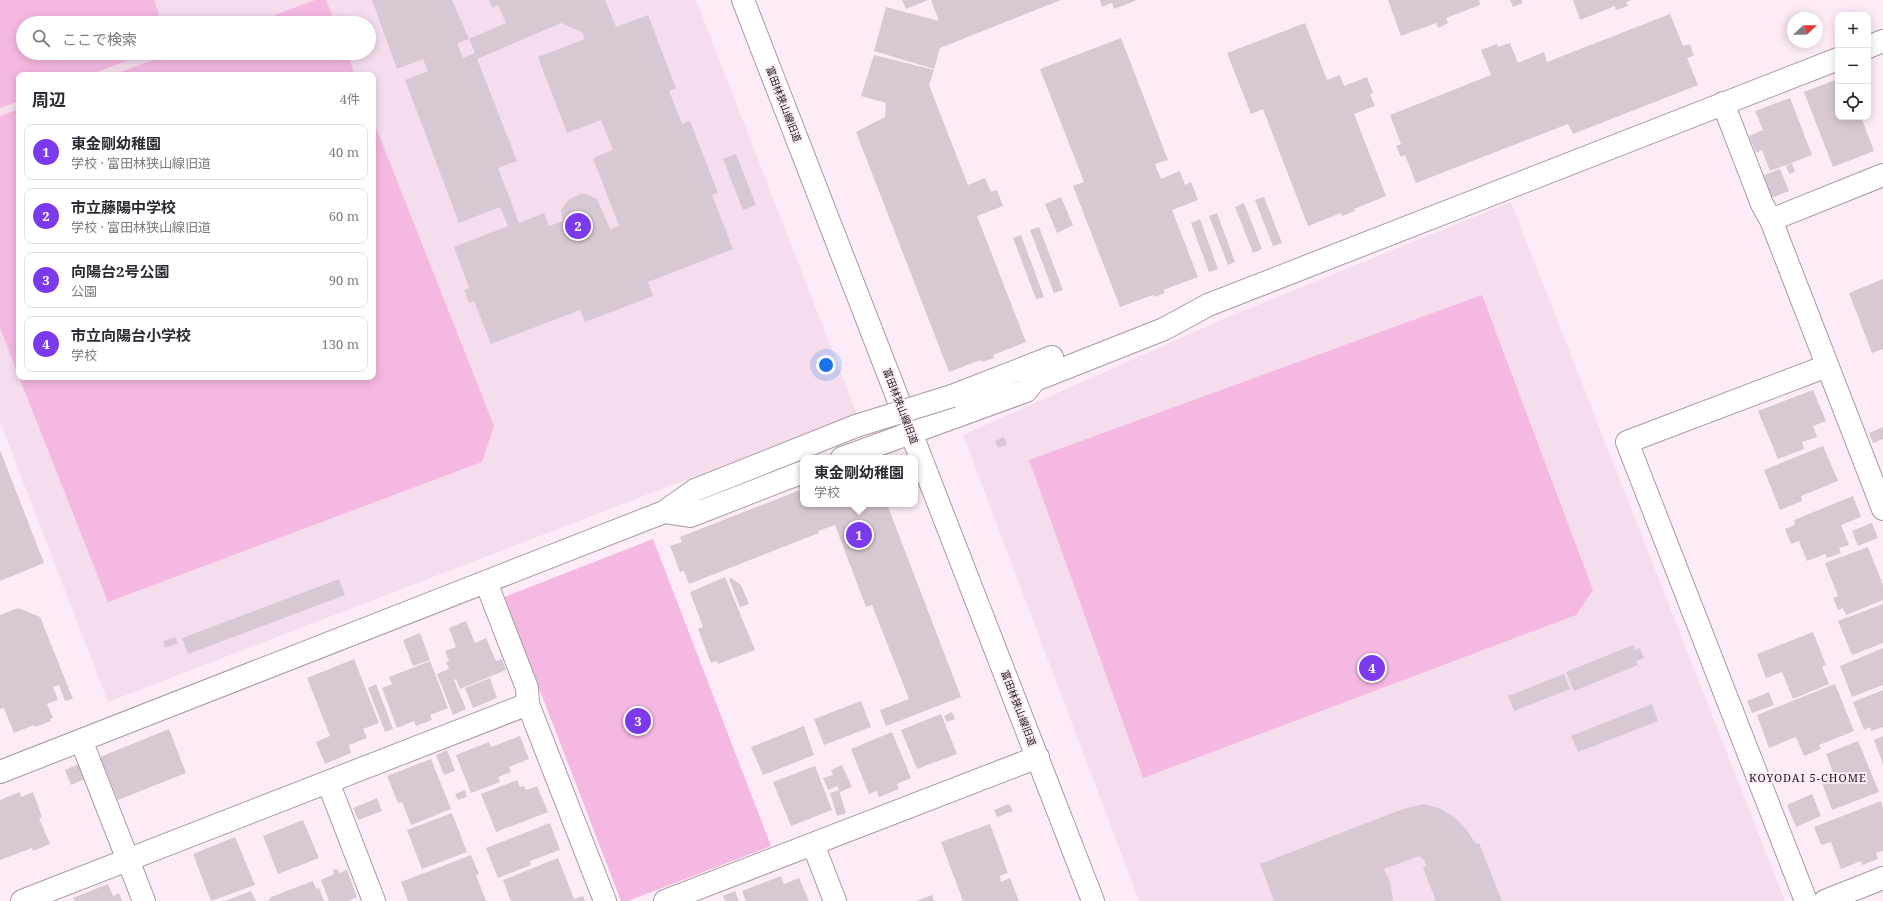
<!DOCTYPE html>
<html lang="ja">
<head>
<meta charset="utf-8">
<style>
	body { margin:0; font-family:"Noto Serif","Noto Sans JP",serif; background:#f7f7f7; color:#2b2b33 }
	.controls { position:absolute; right:12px; top:12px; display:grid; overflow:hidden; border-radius:8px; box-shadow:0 2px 10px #0003 }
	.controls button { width:36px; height:36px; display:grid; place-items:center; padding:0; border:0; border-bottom:1px solid #e1e1e2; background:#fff; color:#2b2b33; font:20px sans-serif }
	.compass { position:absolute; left:1787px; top:12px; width:36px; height:36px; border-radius:50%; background:#fff; box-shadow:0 2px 10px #0003; rotate:69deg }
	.you { position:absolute; left:826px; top:365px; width:14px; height:14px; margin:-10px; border:3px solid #fff; border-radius:50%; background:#1a73e8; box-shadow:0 0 0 6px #1a73e833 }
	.badge { display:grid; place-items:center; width:26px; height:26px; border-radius:50%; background:#7c3aed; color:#fff; font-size:13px; font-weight:700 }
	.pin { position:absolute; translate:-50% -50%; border:2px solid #fff; box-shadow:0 1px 4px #0006 }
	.popup { position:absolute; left:800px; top:455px; width:118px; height:52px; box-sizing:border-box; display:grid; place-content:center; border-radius:8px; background:#fff; filter:drop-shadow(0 1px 3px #0005); font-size:13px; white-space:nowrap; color:#7c7c81 }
	.popup b { font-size:15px; color:#2b2b33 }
	.popup::after { content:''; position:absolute; left:50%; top:100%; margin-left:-8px; border:8px solid transparent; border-top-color:#fff }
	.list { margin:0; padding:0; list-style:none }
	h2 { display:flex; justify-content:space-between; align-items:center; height:52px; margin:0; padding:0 16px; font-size:17px }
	h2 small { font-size:13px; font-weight:400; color:#7c7c81 }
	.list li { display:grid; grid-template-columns:26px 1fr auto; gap:12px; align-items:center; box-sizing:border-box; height:56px; margin:0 8px 8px; padding:0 8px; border:1px solid #e1e1e2; border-radius:8px }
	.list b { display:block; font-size:15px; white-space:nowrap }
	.list p { margin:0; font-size:13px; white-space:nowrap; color:#7c7c81 }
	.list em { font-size:13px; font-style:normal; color:#7c7c81 }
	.icon { flex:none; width:22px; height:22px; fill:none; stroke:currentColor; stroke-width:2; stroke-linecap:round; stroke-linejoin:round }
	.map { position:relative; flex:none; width:1883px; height:901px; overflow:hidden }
	.search { position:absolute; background:#fff; box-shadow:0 2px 10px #0003; left:16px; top:16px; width:360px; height:44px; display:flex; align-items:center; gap:10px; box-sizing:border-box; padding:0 14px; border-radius:22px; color:#7c7c81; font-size:15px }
	.panel { position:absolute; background:#fff; box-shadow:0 2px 10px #0003; left:16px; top:72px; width:360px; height:308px; border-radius:8px }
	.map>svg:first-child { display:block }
</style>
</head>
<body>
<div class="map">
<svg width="1883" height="901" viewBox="0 0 1883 901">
	<rect width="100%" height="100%" fill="#fdecf8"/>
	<path fill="#f5dded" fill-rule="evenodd" d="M0,0H696L857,414L108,702L0,422ZM23,23H369V53H23ZM19,75H373V377H19Z
		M1511,202L1785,901H1139L963,435L1221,320Z"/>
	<path fill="#f5b8e3" d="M0,0H154L162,23H23V53H148L89,75H19V101L0,108Z
		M315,0H326L335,23H253Z
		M172,53H347L355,75H112Z
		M19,109V377L0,328V116Z
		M373,120L494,426L482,462L108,602L19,377H373Z
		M1482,295L1593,590L1576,615L1143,778L1029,460Z
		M653,539L771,846L628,901H621L504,597Z"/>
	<path fill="#d8c8d3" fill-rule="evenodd" d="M372,0H452L469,39L457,43L463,58L475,53L469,39L506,23L498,5L492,8L489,0H605L616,27L648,15L676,88L669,91L682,124L690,121L718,193L712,195L733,249L648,282L653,296L585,322L580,310L491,344L474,301L469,303L464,290L469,288L454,247L508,226L500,207L459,223L405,80L428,71L423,59L397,69ZM561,23L582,32L585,39L538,57L567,133L601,120L613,150L593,158L619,226L610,229L597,199L586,194H580L568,200L561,210L563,221L549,226L544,213L519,223L498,168L517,161L477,59Z
		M902,0H928L906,9Z
		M931,0H1061L940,48L934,69L874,51L886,7L939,21Z
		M1100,0H1135V1L1114,9L1112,3L1102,7Z
		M1388,0H1479L1480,5L1446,18L1448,23L1438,28L1436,23L1401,36Z
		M1510,0H1521L1523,3L1513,7Z
		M1573,0H1631L1626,2L1628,6L1616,10L1615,6L1580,20Z
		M1670,14L1683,46L1690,44L1694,56L1687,58L1698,85L1573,134L1568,124L1416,183L1405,155L1401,157L1396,146L1401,144L1390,115L1491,75L1481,50L1497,44L1498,47L1510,43L1518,63L1544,52L1547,62Z
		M1305,23L1327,80L1340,75L1344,86L1367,77L1373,93L1370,94L1375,106L1354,114L1386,196L1354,209L1355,211L1342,216L1341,213L1308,226L1263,109L1251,114L1227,53Z
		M1121,38L1168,160L1155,164L1161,179L1180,171L1185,185L1191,182L1198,200L1172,210L1198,277L1163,290L1165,293L1154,297L1153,295L1120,307L1073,186L1084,182L1040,69Z
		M874,55L934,70L929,85L968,185L985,178L991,192L997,190L1003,206L977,216L1026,342L993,355L994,358L982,362L981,360L949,372L856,132L885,117L886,103L861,96Z
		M1838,79V117H1861L1874,151L1833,167L1804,92Z
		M1790,98L1812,155L1770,171L1762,150L1756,153L1749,136L1763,130L1755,111Z
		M736,154L756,205L743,210L723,159Z
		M1792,163L1795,172L1789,174L1786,166Z
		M1780,169L1789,191L1771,198L1762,176Z
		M1061,197L1073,225L1057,233L1045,204Z
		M1264,197L1282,243L1273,246L1255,200Z
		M1244,203L1262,249L1253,253L1235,207Z
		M1217,213L1235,262L1228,265L1209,216Z
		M1200,219L1218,269L1209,272L1191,223Z
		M1039,227L1063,290L1054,293L1030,230Z
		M1021,235L1044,297L1036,299L1013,238Z
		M1883,279V349L1872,353L1849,293Z
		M1813,390L1826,421L1813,426L1817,437L1802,442L1804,449L1778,459L1758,411Z
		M1883,427V439L1873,443L1869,433Z
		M1004,437L1007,445L998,448L995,441Z
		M1823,446L1838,481L1801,496L1802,501L1780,510L1764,470Z
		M0,450L44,563L0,581Z
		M803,484V504H887L961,697L886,726L880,710L909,699L872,605L866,607L835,525L818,531L819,533L689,584L684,571L680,572L670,546L682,542L680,537L800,490L798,486Z
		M1853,496L1861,517L1841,525L1849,545L1839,548L1841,553L1827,558L1825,554L1807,561L1799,541L1791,544L1785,529L1795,525L1794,520Z
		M1872,523L1878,538L1858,546L1852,531Z
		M1868,547L1883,585V600L1846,615L1843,608L1838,610L1833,598L1838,596L1825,563Z
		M725,577L755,650L718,664L717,661L711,663L698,629L703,627L690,592Z
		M731,578L741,585L749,604L740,607L729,579Z
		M339,579L345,595L188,654L182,638Z
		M1883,604V643L1852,655L1838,621Z
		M18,608L40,617L73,699L65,701L59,685L53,687L58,700L47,704L53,718L50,719L51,721L35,727L34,725L14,733L4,708L0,709V615Z
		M466,621L475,643L486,638L496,661L502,659L506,670L460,689L456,679L454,680L466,709L453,715L437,674L449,669L446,662L449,661L445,651L456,647L449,628Z
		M1813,632L1826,665L1822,667L1829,684L1793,699L1782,672L1766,678L1757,654Z
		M420,633L430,660L413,666L403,640Z
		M175,637L178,643L165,648L163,641Z
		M1633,645L1635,650L1640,648L1644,658L1636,661L1638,665L1574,691L1566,672Z
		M1883,648V685L1852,697L1840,666Z
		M354,659L379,723L363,729L367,738L349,745L351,753L325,764L316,742L330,736L307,678Z
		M430,661L448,708L430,715L432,720L416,726L414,721L397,728L382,688L392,684L389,677Z
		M1564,674L1570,689L1514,711L1508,696Z
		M490,678L497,698L473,708L465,688Z
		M376,684L393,729L385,732L368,688Z
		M1835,684L1854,731L1819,745L1821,749L1804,756L1796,737L1769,748L1757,715Z
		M1883,690V727L1871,731L1870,727L1864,730L1853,702Z
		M1769,692L1774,705L1752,713L1747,701Z
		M861,701L871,727L824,745L814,719Z
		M1652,704L1658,721L1578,752L1571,736Z
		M952,712L955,719L947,722L944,716Z
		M941,714L957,754L917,769L901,730Z
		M804,726L814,755L763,775L751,747Z
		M169,729L186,773L118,800L100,757Z
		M892,732L911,778L897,784L899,789L879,797L877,791L869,794L851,749Z
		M520,736L529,759L509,767L511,772L498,777L500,782L471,793L456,755L489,742L491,747Z
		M1883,736V764L1874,740Z
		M1858,741L1879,792L1832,810L1821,780L1834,775L1826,754Z
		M447,750L455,771L444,775L436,755Z
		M431,759L451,809L411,825L402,802L398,803L387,776Z
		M81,763L85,779L71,785L65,770Z
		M842,765L852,787L840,792L837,786L828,790L823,778L833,775L831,770Z
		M815,766L832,810L791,826L773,782Z
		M517,780L520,787L524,786L526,790L537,786L548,812L496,832L481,794Z
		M465,790L467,797L458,800L455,794Z
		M839,790L846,813L837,816L830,793Z
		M20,792L21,797L33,792L42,817L39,818L50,844L33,851L32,848L0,860V800Z
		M1812,794L1821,816L1796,827L1787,805Z
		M377,798L382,811L358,820L353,808Z
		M1881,801L1883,808V851L1876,853L1878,859L1862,865L1861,861L1841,869L1831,842L1821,845L1814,827Z
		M1009,804L1013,811L997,817L994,810Z
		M1424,804L1439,808L1454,817L1466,829L1476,844L1479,843L1502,901H1436L1423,868L1426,866L1425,861L1419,856L1384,869L1390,881L1393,901H1274L1260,864L1403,809Z
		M452,813L467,852L422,869L407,830Z
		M303,820L319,858L278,874L263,836Z
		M550,823L560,850L530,861L531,865L498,878L486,848Z
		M990,824L1008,873L1000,876L1001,882L1010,878L1019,901H963L941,842Z
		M235,837L255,885L211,901L193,854Z
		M471,855L479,874L476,875L486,901H408L401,882Z
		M558,858L574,899L583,896L585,901H511L503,880Z
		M337,869L339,873L347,870L357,897L348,901H329L321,880L334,874L333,870Z
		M781,876L784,884L799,878L809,901H746L742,891Z
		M313,881L316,889L319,888L324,901H268L271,897Z
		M108,884L113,896L119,893L122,901H75L73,898Z
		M251,891L256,901H225Z
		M735,891L739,901H725L723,896Z
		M932,895L934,901H916Z"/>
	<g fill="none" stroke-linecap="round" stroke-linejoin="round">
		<defs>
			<path id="minor" d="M743,0L1093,901
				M1868,47L1883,41
				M1723,103L1762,204L1771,220L1883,509
				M1771,220L1883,175
				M952,396L1052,357
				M842,458L1026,391L1035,380L1164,329L1208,305L1838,59
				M664,512L690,516L803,472
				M486,582L527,688L528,704L605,901
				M81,740L144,901
				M0,772L664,512L695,490L856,426
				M328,782L374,901
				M813,844L835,901
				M22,901L528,704
				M665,901L1038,757
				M1806,901L1627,442L1827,366
				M1825,901L1883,878"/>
		</defs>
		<use href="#minor" stroke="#a899a3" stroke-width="24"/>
		<use href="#minor" stroke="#fff" stroke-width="22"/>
		<defs>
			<path id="minor-bridge" d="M856,426L952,396"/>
		</defs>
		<use href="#minor-bridge" stroke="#a899a3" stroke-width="24" stroke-linecap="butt"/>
		<use href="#minor-bridge" stroke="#fff" stroke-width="22"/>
	</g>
	<g text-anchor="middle" stroke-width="4" stroke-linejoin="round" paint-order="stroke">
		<g font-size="10" fill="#1d171b" stroke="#fdecf8">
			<text transform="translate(784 104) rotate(69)" y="4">富田林狭山線旧道</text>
			<text transform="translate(901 406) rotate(69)" y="4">富田林狭山線旧道</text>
			<text transform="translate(1019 708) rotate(69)" y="4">富田林狭山線旧道</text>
		</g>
		<g font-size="11" letter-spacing="1" fill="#1d171b" stroke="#fdecf8">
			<text x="1808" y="782">KOYODAI 5-CHOME</text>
		</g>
	</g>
</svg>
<div class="controls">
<button>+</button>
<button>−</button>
<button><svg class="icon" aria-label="locate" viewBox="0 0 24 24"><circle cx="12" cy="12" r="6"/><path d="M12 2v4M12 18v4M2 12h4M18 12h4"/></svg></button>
</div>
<svg class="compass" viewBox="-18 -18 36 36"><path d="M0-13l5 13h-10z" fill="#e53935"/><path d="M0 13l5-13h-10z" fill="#7c7c81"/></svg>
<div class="you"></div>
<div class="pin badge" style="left:859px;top:535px">1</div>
<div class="popup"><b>東金剛幼稚園</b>学校</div>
<div class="pin badge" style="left:578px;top:226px">2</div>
<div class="pin badge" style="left:638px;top:721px">3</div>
<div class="pin badge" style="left:1372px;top:668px">4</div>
<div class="search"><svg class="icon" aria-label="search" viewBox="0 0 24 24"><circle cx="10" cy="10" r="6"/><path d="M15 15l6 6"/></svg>ここで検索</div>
<section class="panel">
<h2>周辺<small>4件</small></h2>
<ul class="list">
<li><span class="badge">1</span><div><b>東金剛幼稚園</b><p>学校 · 富田林狭山線旧道</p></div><em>40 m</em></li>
<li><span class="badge">2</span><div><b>市立藤陽中学校</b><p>学校 · 富田林狭山線旧道</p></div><em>60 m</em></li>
<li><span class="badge">3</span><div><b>向陽台2号公園</b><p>公園</p></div><em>90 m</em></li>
<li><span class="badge">4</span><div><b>市立向陽台小学校</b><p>学校</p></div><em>130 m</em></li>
</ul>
</section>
</div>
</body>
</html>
